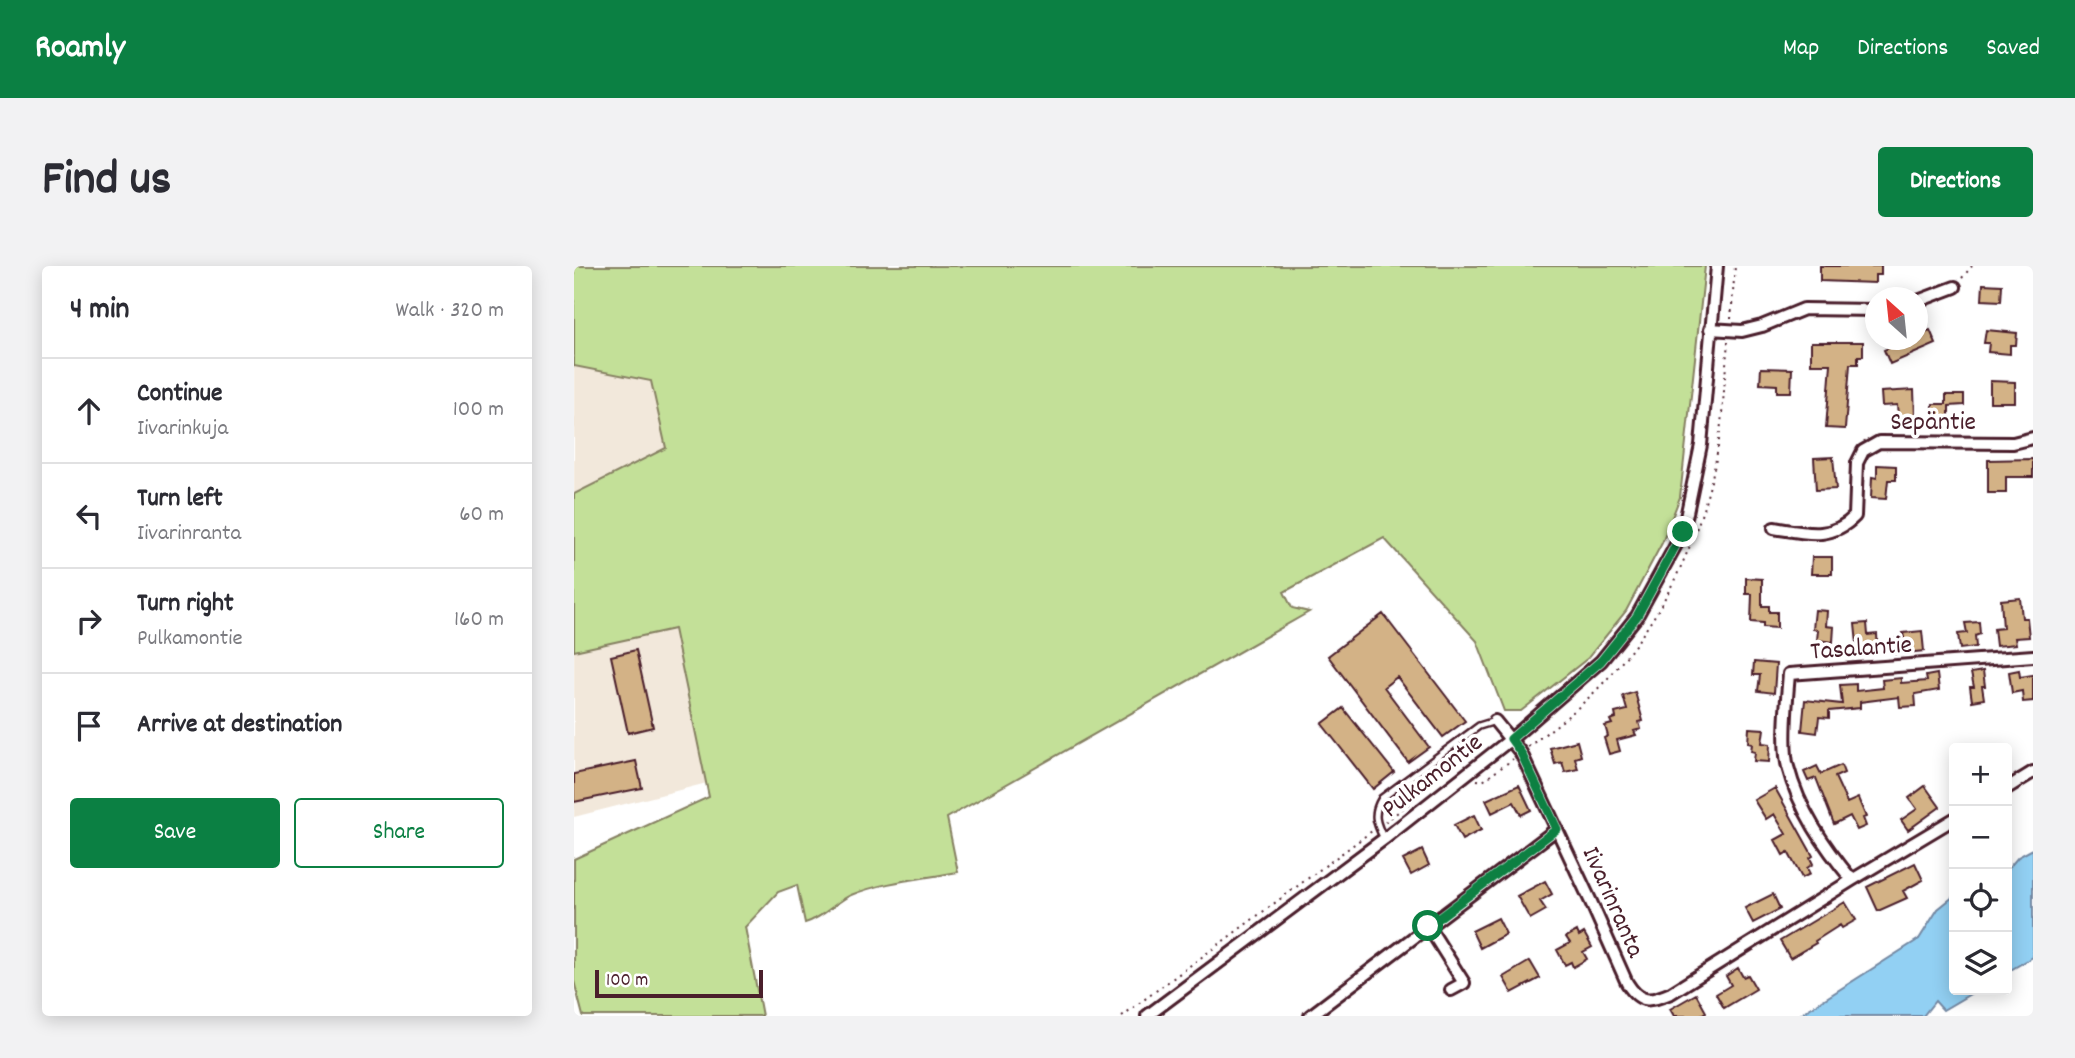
<!DOCTYPE html>
<html lang="en">
<head>
<meta charset="utf-8">
<style>
	body { margin:0; font-family:Dekko,sans-serif; background:#f2f2f3; color:#2b2b33 }
	.controls { position:absolute; right:21px; bottom:21px; display:grid; overflow:hidden; border-radius:7px; box-shadow:0 4px 18px #0003 }
	.controls button { width:63px; height:63px; display:grid; place-items:center; padding:0; border:0; border-bottom:2px solid #e1e1e2; background:#fff; color:#2b2b33; font:35px sans-serif }
	.compass { position:absolute; left:1291px; top:21px; width:63px; height:63px; border-radius:50%; background:#fff; box-shadow:0 4px 18px #0003; rotate:333deg }
	.scale { position:absolute; left:21px; bottom:18px; width:168px; box-sizing:border-box; padding-left:7px; border:4px solid #4a1f2b; border-top:0; font-size:19px; line-height:24px; white-space:nowrap; color:#4a1f2b; -webkit-text-stroke:5px #fff; paint-order:stroke }
	.stop { position:absolute; width:21px; height:21px; margin:-16px; border:5px solid #0b8043; border-radius:50%; background:#fff }
	.stop.end { background:#0b8043; border-color:#fff; box-shadow:0 2px 7px #0008 }
	.list { margin:0; padding:0; list-style:none }
	h2 { display:flex; justify-content:space-between; align-items:center; height:91px; margin:0; padding:0 28px; font-size:30px }
	h2 small { font-size:23px; font-weight:400; color:#7c7c81 }
	.list li { display:grid; grid-template-columns:46px 1fr auto; gap:21px; align-items:center; box-sizing:border-box; height:105px; padding:0 28px; border-top:2px solid #e1e1e2 }
	.list b { display:block; font-size:26px; white-space:nowrap }
	.list p { margin:0; font-size:23px; white-space:nowrap; color:#7c7c81 }
	.list em { font-size:23px; font-style:normal; color:#7c7c81 }
	.actions { display:flex; gap:14px; padding:21px 28px }
	.actions a { flex:1; padding:16px 0; border:2px solid #0b8043; border-radius:7px; text-align:center; font-size:24px; color:#0b8043 }
	.actions .main { background:#0b8043; color:#fff }
	.icon { flex:none; width:38px; height:38px; fill:none; stroke:currentColor; stroke-width:2; stroke-linecap:round; stroke-linejoin:round }
	.map { position:relative; flex:none; width:1459px; height:750px; overflow:hidden; border-radius:7px }
	header { display:flex; align-items:center; gap:42px; box-sizing:border-box; height:98px; padding:0 35px; background:#0b8043; color:#fff }
	header strong { font-size:33px }
	nav { display:flex; gap:38px; margin-inline-start:auto; font-size:24px }
	.intro { display:flex; align-items:center; justify-content:space-between; box-sizing:border-box; height:168px; padding:0 42px }
	h1 { margin:0; font-size:49px }
	.button { padding:18px 32px; border-radius:7px; background:#0b8043; color:#fff; font-size:24px; font-weight:700 }
	main { display:flex; gap:42px; padding:0 42px }
	aside { flex:1; background:#fff; border-radius:7px; box-shadow:0 4px 18px #0003 }
	.map>svg:first-child { display:block }
</style>
</head>
<body>
<header>
<strong>Roamly</strong>
<nav><a>Map</a><a>Directions</a><a>Saved</a></nav>
</header>
<div class="intro"><h1>Find us</h1><a class="button">Directions</a></div>
<main>
<aside>
<h2>4 min<small>Walk · 320 m</small></h2>
<ul class="list">
<li><svg class="icon" aria-label="ahead" viewBox="0 0 24 24"><path d="M12 20V5M6 11l6-6 6 6"/></svg><div><b>Continue</b><p>Iivarinkuja</p></div><em>100 m</em></li>
<li><svg class="icon" aria-label="left" viewBox="0 0 24 24"><path d="M17 20v-9H6M10 6l-5 5 5 5"/></svg><div><b>Turn left</b><p>Iivarinranta</p></div><em>60 m</em></li>
<li><svg class="icon" aria-label="right" viewBox="0 0 24 24"><path d="M7 20v-9h11M14 6l5 5-5 5"/></svg><div><b>Turn right</b><p>Pulkamontie</p></div><em>160 m</em></li>
<li><svg class="icon" aria-label="arrive" viewBox="0 0 24 24"><path d="M6 21V4h12l-3 4 3 4H6"/></svg><div><b>Arrive at destination</b></div></li>
</ul>
<div class="actions"><a class="main">Save</a><a>Share</a></div>
</aside>
<div class="map">
<svg width="1459" height="750" viewBox="0 0 1459 750">
	<rect width="100%" height="100%" fill="#fff"/>
	<filter id="ink" filterUnits="userSpaceOnUse"><feTurbulence type="fractalNoise" baseFrequency=".0143" numOctaves="2"/><feDisplacementMap in="SourceGraphic" scale="14" xChannelSelector="R" yChannelSelector="G"/><feConvolveMatrix kernelMatrix="1 2 1 2 8 2 1 2 1" color-interpolation-filters="sRGB"/></filter>
	<g filter="url(#ink)">
		<path fill="#f2e8db" d="M0,100L77,115L93,182L0,228Z
			M100,363L133,517L0,551V385Z"/>
		<path fill="#c3e098" stroke="#868062" stroke-width="2" d="M0,0H1131L1106,231L1088,277L1052,345L1014,392L947,445H930L903,375L810,272L710,326L718,342L735,346L373,552L384,606C348,613 312,615 277,629C261,636 251,651 231,657L223,619L204,626L171,661L188,750H9L0,715V593L135,531L100,363L0,385V228L92,182L77,115L0,100Z"/>
		<path fill="#92d0f3" stroke="#7589a3" stroke-width="2" d="M1459,583V691L1433,706V604L1444,591Z
			M1380,630V724H1403L1369,744L1361,735L1349,750H1224L1345,673L1364,643Z"/>
		<path fill="#d3b286" stroke="#4a1f2b" stroke-width="2" d="M1246,0H1307V9H1301V17L1246,15Z
			M1409,18L1428,19L1427,35L1408,34Z
			M1356,64L1362,78L1316,98L1310,84L1326,77L1325,74H1343V69Z
			M1412,64L1443,67L1442,79H1436V88L1414,86L1415,77H1410Z
			M1237,76H1289V90H1284V98H1276L1271,163L1252,162L1257,98H1237Z
			M1187,102L1218,103L1217,126H1203V119L1186,118Z
			M1416,115L1441,116V136H1416Z
			M1340,124L1341,150H1324L1323,139L1308,140L1307,126Z
			M1372,129H1390V139L1375,140V153L1359,154V138H1372Z
			M1259,191L1262,223L1242,224L1240,192Z
			M1459,193V211H1432V227H1414V194Z
			M1303,199L1322,200V214H1314L1312,233L1297,232L1298,211L1303,212Z
			M1238,291H1258V308H1237Z
			M1172,312L1188,313V340H1195V346H1203V362L1189,361V357L1177,356L1178,328H1172Z
			M1446,332L1448,352H1453L1455,371L1441,372L1442,378L1422,380L1420,363L1429,362L1427,334Z
			M1241,344L1253,345L1252,360L1260,361L1259,376L1243,374L1244,364L1239,363Z
			M809,348L891,455L869,471L823,411L810,421L855,481L834,496L754,390Z
			M1405,356L1406,368L1401,370L1402,381L1386,383L1384,368L1393,367L1391,357Z
			M1293,357L1294,369L1303,368L1304,387L1288,388L1287,377L1283,378L1281,358Z
			M1348,365L1350,385L1321,388L1320,373L1330,372L1329,367Z
			M62,384L79,461L54,467L37,390Z
			M1180,396L1202,398L1200,427L1184,425L1186,409H1179Z
			M1445,404L1446,411L1459,409V435L1449,436L1448,425L1438,427L1435,406Z
			M1409,405L1411,420H1408L1410,433L1398,435L1396,421H1400L1397,407Z
			M1363,408L1365,424L1341,428L1342,440L1326,441L1325,431L1286,436V442L1255,445V452L1245,451L1243,467L1228,465L1231,434L1268,438L1266,419L1282,418V425L1309,422L1308,414L1327,412V417L1353,415L1352,410Z
			M1061,426L1069,455L1065,456L1067,463L1060,465L1062,469L1043,474L1046,485L1035,488L1030,472L1034,470L1031,460L1038,458L1036,454L1042,452L1041,447L1053,444L1049,430Z
			M769,442L820,506L799,523L748,458Z
			M1175,462L1190,463L1188,477L1196,478L1195,496L1180,495L1181,486L1177,485L1178,478L1174,477Z
			M1003,475L1007,490L1001,492L1004,503L991,506L988,496L981,498L976,482Z
			M62,495L68,522L0,536V508Z
			M1267,499L1270,507L1261,511L1273,537L1284,532L1292,551L1289,552L1292,560L1283,564L1276,550L1260,558L1242,512L1234,515L1230,506L1243,500L1247,508Z
			M945,519L957,544L947,549L940,536L918,547L912,534Z
			M1351,520L1366,541L1334,564L1327,554L1343,543L1335,532Z
			M1201,522L1239,590L1236,592L1239,598L1233,602L1236,608L1228,612L1214,586L1209,589L1201,574L1212,568L1200,548L1192,553L1180,534Z
			M900,549L907,564L888,574L880,559Z
			M848,584L855,599L837,609L829,594Z
			M1341,597L1349,614L1329,625L1333,632L1304,645L1293,621Z
			M971,615L978,628L966,635L972,644L956,653L943,630Z
			M1199,628L1206,643L1179,657L1171,642Z
			M1271,636L1282,654L1268,662L1266,659L1241,675L1242,677L1216,692L1206,675Z
			M924,652L932,668L906,682L898,665Z
			M1003,665L1005,670L1010,667L1018,681L1009,686L1013,693L999,701L997,696L991,699L983,684L996,677L992,671Z
			M956,695L966,712L938,727L929,711Z
			M1164,702L1169,711L1174,709L1182,723L1150,742L1142,728L1157,719L1152,710Z
			M1122,728L1132,746L1125,750H1100L1096,743Z"/>
		<g fill="none" stroke-linecap="round" stroke-linejoin="round">
			<defs>
				<path id="lane" d="M810,573C802,557 798,548 808,532L905,460L921,455"/>
				<path id="street" d="M1344,35L1381,21
					M1136,63L1168,65L1188,60L1230,43L1302,44
					M1200,262C1231,267 1257,275 1281,250L1283,197L1289,185L1305,176L1439,177L1459,172
					M921,455L947,487L1017,636L1053,717C1066,738 1076,736 1097,727L1278,614L1380,553
					M1433,522L1459,506
					M1278,614C1250,580 1225,544 1214,501C1208,481 1213,431 1215,408L1459,390
					M854,660L890,717L877,724
					M573,750L810,573L937,473L1027,395L1063,350L1109,266L1127,179L1143,0
					M736,750L983,563"/>
			</defs>
			<use href="#lane" stroke="#4a1f2b" stroke-width="10"/>
			<use href="#street" stroke="#4a1f2b" stroke-width="16"/>
			<path stroke="#4a1f2b" stroke-width="2" stroke-dasharray="2 5" stroke-linecap="butt" d="M1388,12L1398,0
				M1157,53L1161,0
				M954,481C973,466 992,453 1009,437C1077,375 1122,287 1141,198C1149,158 1150,116 1154,76
				M903,514L909,515L939,493
				M811,556L837,536
				M548,750L798,565"/>
			<use href="#lane" stroke="#fff" stroke-width="5"/>
			<use href="#street" stroke="#fff" stroke-width="10"/>
		</g>
	</g>
	<g fill="none" stroke-linecap="round" stroke-linejoin="round" filter="url(#ink)">
		<path stroke="#0b8043" stroke-width="9" d="M854,660L983,563L947,487L937,473L1027,395L1063,350L1109,266"/>
	</g>
	<g text-anchor="middle" stroke-width="7" stroke-linejoin="round" paint-order="stroke">
		<g font-size="26" fill="#4a1f2b" stroke="#fff">
			<text x="1359" y="163">Sepäntie</text>
			<text transform="translate(1287 380) rotate(-4)" y="9">Tasalantie</text>
			<text transform="translate(857 508) rotate(-38)" y="9">Pulkamontie</text>
			<text transform="translate(1041 635) rotate(66)" y="9">Iivarinranta</text>
		</g>
	</g>
</svg>
<div class="controls">
<button>+</button>
<button>−</button>
<button><svg class="icon" aria-label="locate" viewBox="0 0 24 24"><circle cx="12" cy="12" r="6"/><path d="M12 2v4M12 18v4M2 12h4M18 12h4"/></svg></button>
<button><svg class="icon" aria-label="layers" viewBox="0 0 24 24"><path d="M12 4l9 5-9 5-9-5zM3 14l9 5 9-5"/></svg></button>
</div>
<svg class="compass" viewBox="-18 -18 36 36"><path d="M0-13l5 13h-10z" fill="#e53935"/><path d="M0 13l5-13h-10z" fill="#7c7c81"/></svg>
<div class="scale">100 m</div>
<div class="stop" style="left:854px;top:660px"></div>
<div class="stop end" style="left:1109px;top:266px"></div>
</div>
</main>
</body>
</html>
